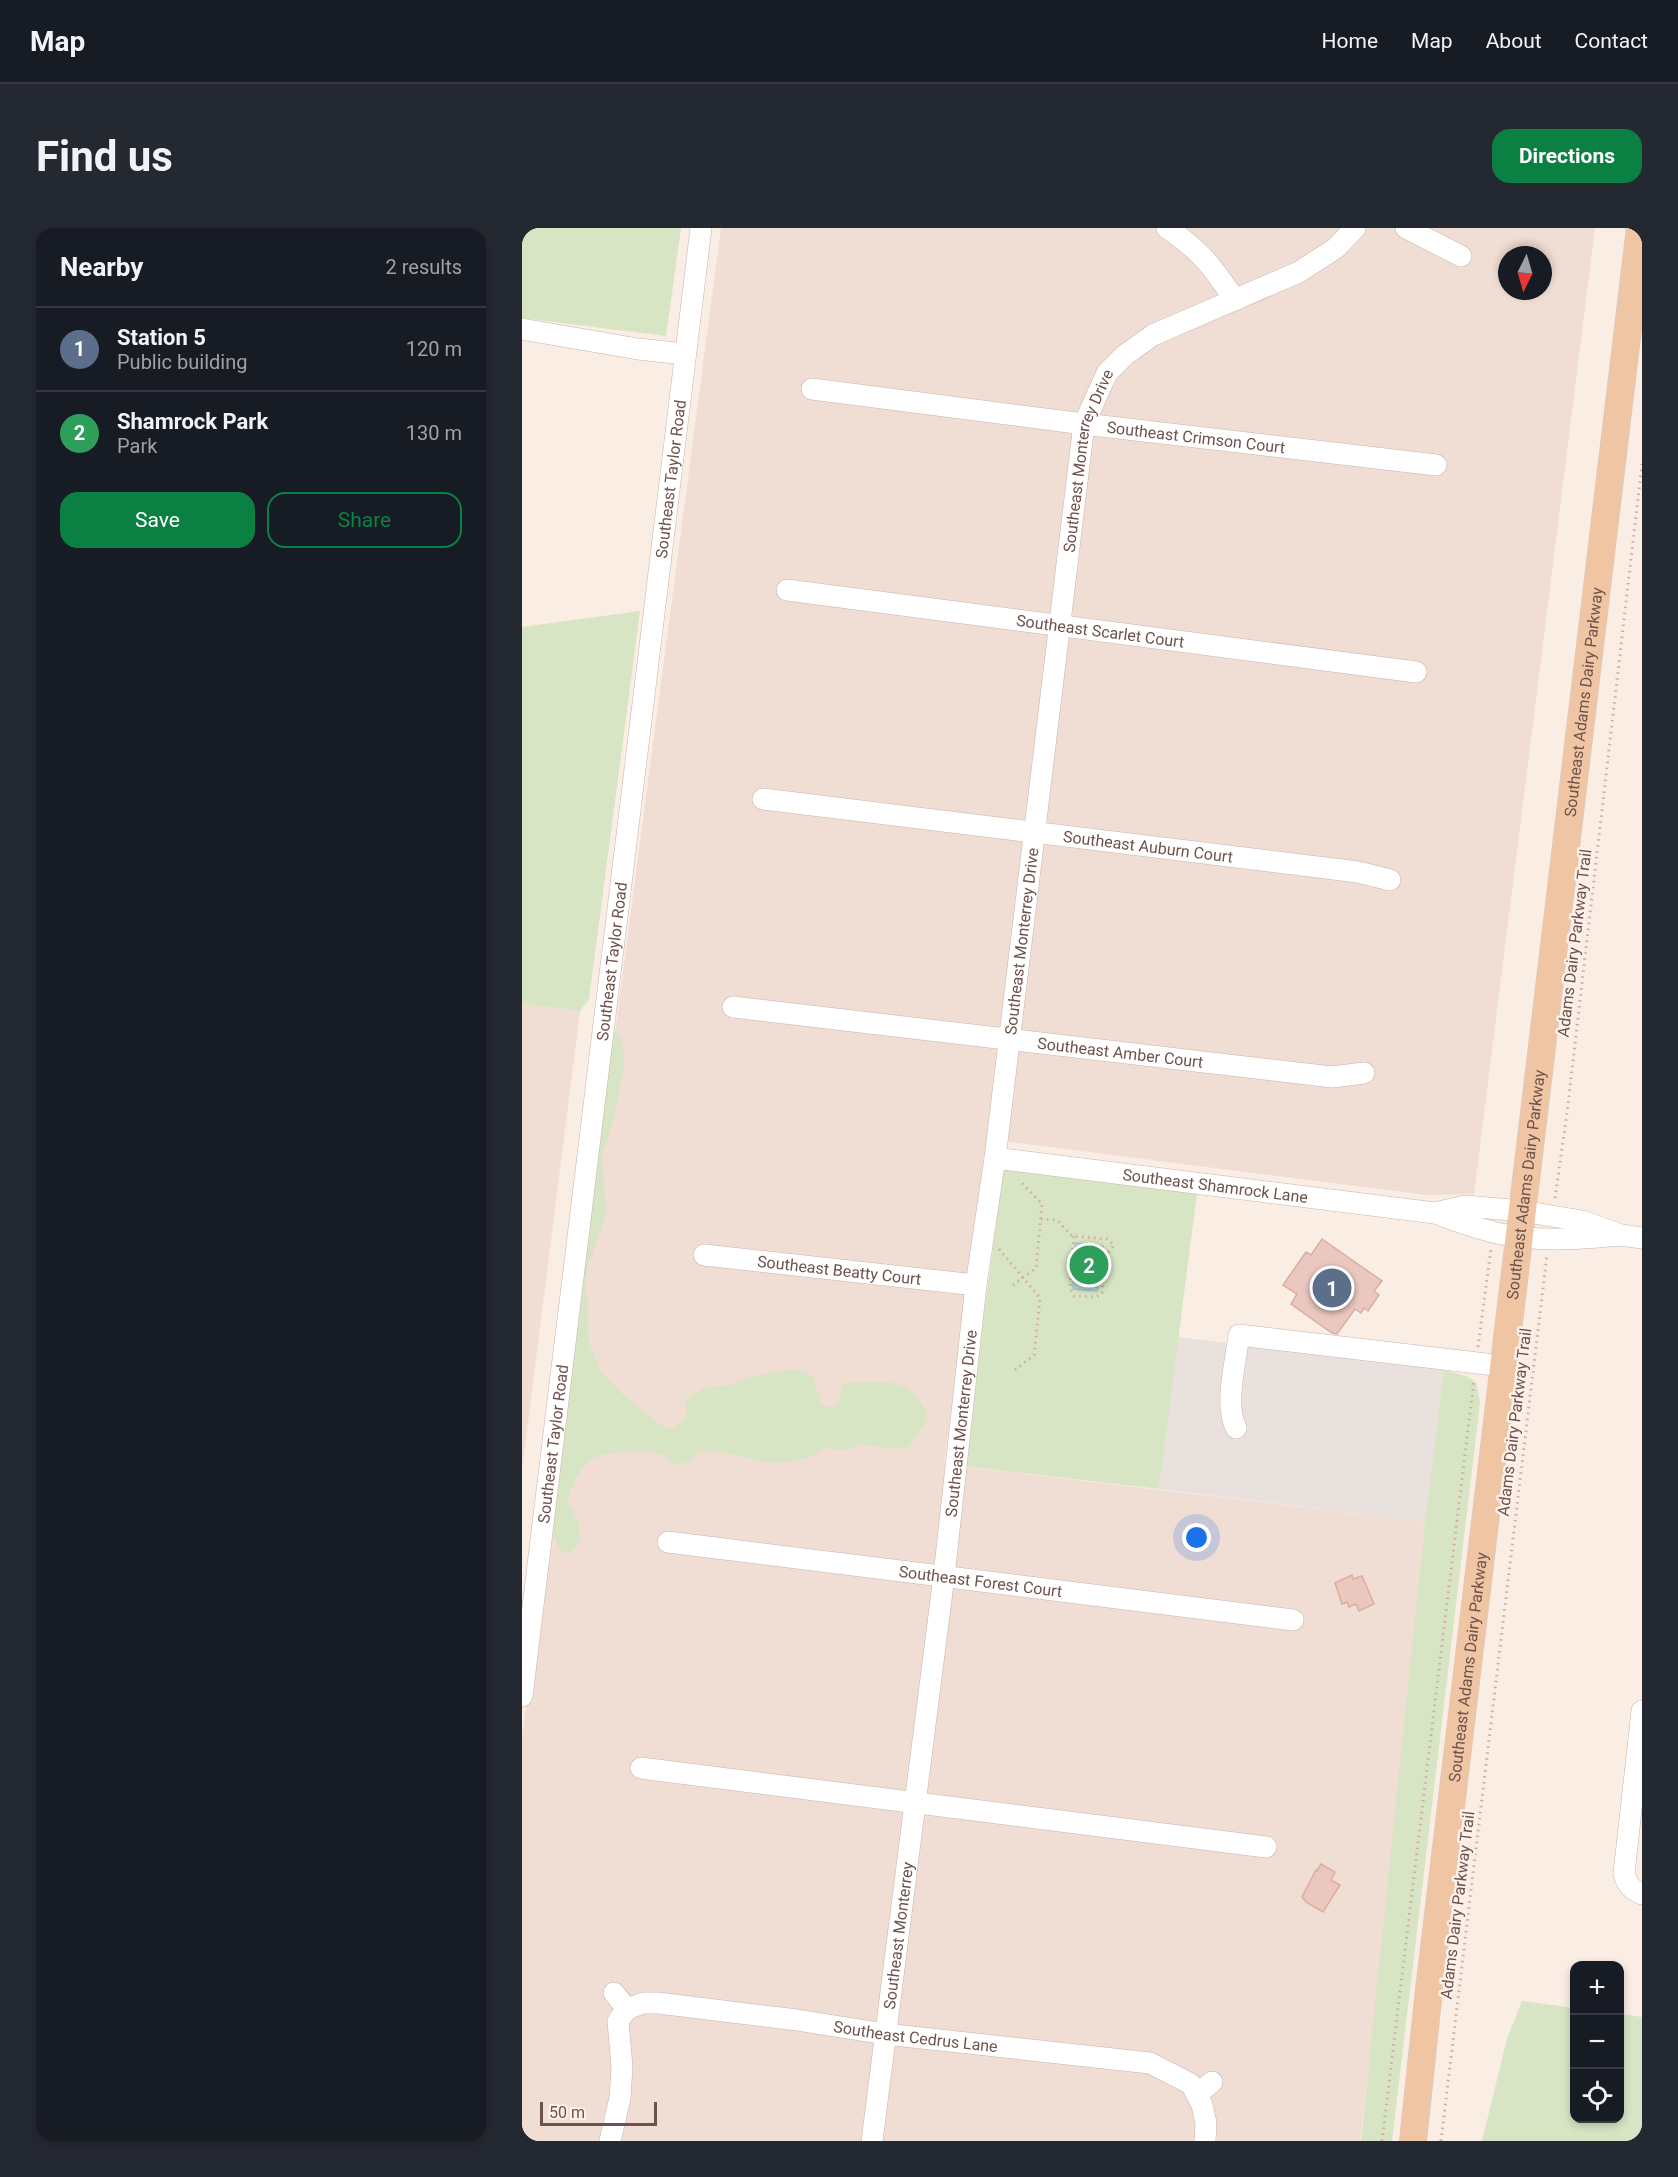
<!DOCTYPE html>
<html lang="en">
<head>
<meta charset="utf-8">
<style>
	body { margin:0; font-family:Roboto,sans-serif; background:#242831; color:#f1f3f6 }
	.controls { position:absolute; right:18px; bottom:18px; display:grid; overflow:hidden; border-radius:12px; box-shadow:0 3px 9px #0003 }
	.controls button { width:54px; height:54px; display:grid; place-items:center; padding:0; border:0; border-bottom:2px solid #363941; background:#171b24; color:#f1f3f6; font:30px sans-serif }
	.compass { position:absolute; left:976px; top:18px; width:54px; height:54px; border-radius:50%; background:#171b24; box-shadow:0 3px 9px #0003; rotate:185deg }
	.scale { position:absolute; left:18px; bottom:15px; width:117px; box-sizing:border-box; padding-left:6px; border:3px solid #6e524d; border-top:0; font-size:16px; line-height:21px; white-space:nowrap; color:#6e524d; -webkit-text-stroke:4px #fdf1e9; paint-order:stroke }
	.you { position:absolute; left:675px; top:1310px; width:21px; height:21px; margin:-15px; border:4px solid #fff; border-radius:50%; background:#1a73e8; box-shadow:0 0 0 9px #1a73e833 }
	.badge { display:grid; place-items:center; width:39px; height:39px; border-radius:50%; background:#0b8043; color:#fff; font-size:20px; font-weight:700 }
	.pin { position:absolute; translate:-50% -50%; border:3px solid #fff; box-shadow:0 2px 6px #0006 }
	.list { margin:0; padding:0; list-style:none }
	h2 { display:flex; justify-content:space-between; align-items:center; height:78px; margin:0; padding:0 24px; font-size:26px }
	h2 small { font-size:20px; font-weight:400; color:#9ea1a6 }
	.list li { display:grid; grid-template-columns:39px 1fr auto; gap:18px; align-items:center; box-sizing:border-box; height:84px; padding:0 24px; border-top:2px solid #363941 }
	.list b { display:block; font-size:22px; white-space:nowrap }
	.list p { margin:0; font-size:20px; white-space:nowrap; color:#9ea1a6 }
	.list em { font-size:20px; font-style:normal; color:#9ea1a6 }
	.actions { display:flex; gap:12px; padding:18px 24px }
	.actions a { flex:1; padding:14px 0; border:2px solid #0b8043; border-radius:18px; text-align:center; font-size:21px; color:#0b8043 }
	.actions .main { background:#0b8043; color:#fff }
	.icon { flex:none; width:33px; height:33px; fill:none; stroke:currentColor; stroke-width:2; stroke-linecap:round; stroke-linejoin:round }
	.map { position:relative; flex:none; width:1120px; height:1913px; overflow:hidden; border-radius:18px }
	header { display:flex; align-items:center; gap:36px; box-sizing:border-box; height:84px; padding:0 30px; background:#171b24; border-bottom:2px solid #363941 }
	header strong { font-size:28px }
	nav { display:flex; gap:33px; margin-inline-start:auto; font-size:21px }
	.intro { display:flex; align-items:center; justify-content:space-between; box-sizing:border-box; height:144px; padding:0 36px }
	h1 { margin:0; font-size:42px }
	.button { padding:15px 27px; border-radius:18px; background:#0b8043; color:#fff; font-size:21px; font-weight:700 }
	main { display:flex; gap:36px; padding:0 36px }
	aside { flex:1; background:#171b24; border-radius:18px; box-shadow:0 3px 9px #0003 }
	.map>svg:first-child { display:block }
</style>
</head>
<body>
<header>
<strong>Map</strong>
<nav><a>Home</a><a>Map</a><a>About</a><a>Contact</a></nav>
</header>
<div class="intro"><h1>Find us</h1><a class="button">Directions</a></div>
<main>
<aside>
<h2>Nearby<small>2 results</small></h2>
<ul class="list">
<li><span class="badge" style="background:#5c6f8a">1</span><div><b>Station 5</b><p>Public building</p></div><em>120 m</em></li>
<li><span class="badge" style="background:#2e9e5b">2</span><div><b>Shamrock Park</b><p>Park</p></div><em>130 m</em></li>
</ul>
<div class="actions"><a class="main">Save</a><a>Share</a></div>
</aside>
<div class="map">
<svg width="1120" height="1913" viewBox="0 0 1120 1913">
	<rect width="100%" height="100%" fill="#f9ede4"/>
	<path fill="#f0ddd3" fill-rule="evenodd" d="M199,0H1073L952,966L906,967L465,911L422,1236L903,1294L858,1744L838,1913H0V1510ZM985,27H1021V63H985Z
		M0,776L58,783L0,1242Z"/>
	<path fill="#e9e1de" d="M656,1109L922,1142L903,1294L637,1261Z"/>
	<path fill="#d7e5c4" d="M0,0H159L144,108L0,90Z
		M118,383L67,771L58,783L0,776V399Z
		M90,802L98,808L103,833L93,885L80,929L84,986L66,1038L63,1062L66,1073L67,1115L78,1142L100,1166L143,1200C154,1201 158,1196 165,1187L163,1171L180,1161L212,1156L232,1148L272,1141L291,1149L300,1177C316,1185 319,1168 320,1155C359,1155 392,1144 406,1191L387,1219L374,1221L337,1216L326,1222L301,1220L291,1228L268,1234L246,1235L191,1222L175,1225L167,1234L151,1237C148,1234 145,1229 142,1227C129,1220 85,1223 72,1230C57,1240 50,1257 45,1273L56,1293L58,1312L48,1325H41L36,1319L28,1296Z
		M482,940L675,965L637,1261L441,1238Z
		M922,1142L944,1148L954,1154L958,1175L870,1913H839L903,1294Z
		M1000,1773L1052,1780V1890H1098V1786L1120,1789V1913H960L985,1811Z"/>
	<path fill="#bbe0de" stroke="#a2d0cf" stroke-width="1.5" d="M554,1015L581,1018L575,1063L551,1061Z"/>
	<path fill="#ebc8bf" stroke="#dcada1" stroke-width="1.5" d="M800,1011L860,1053L852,1063L857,1067L846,1083L842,1080L839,1085L833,1081L815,1106L810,1105L769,1076L775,1066L761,1057L784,1024L789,1027Z
		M830,1347L831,1351L840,1348L852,1376L837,1383L834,1376L827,1379L825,1374L820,1376L813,1355Z
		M799,1636L813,1644L809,1652L818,1657L801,1684L784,1674L780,1669L794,1642L795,1643Z"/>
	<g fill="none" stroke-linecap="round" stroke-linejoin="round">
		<defs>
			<g id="minor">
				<path d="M645,0C679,23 690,38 713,72"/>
				<path d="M884,0L939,28"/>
				<path d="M0,101L116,121L163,126"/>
				<path id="s1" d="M290,161L562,196L914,237"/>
				<path id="s2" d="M265,362L894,444"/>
				<path id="s3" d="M241,571L836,644L868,652"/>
				<path id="s4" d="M211,779L810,849L842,845"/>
				<path id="s5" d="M473,930L913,985C940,995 969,1006 998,1009C1032,1013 1066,1010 1099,1007"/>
				<path d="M913,985L943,978L1000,983L1060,993L1099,1007L1120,1010"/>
				<path id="s6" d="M182,1027L454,1057"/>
				<path d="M714,1200C702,1176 714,1133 717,1107L981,1138"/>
				<path id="s7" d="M146,1314L771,1392"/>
				<path id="s8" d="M0,1468L179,0"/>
				<path d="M1120,1483L1102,1645C1104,1656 1109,1661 1120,1666"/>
				<path d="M119,1540L744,1619"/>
				<path d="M92,1765L105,1781"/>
				<path id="s9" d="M105,1781L121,1775H136L275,1792L363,1806L628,1835L669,1856L680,1877L684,1895L683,1913"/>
				<path d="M676,1866L690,1854"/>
				<path d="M88,1913L98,1870L100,1839L96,1793L105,1781"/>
				<path id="s10" d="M350,1913L422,1348L454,1057L473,930L562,196L585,145L603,127L631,107L777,44L814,20L833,0"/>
			</g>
			<g id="major">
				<path id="s11" d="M891,1913L907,1762L1118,0"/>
			</g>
		</defs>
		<use href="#minor" stroke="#c8b4ac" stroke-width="22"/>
		<use href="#major" stroke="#d4cbca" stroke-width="28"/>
		<path stroke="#d0aba2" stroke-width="3" stroke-dasharray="1.5 4.5" stroke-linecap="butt" d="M1033,970L1045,885L1120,236
			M519,991L535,992L550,1008H552L585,1011L592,1017L583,1029L580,1065L574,1069L552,1068L548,1060L552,1008
			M477,1021L518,1070L512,1127L493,1142
			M491,1057L514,1040L520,976L497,952
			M956,1119L969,1021
			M860,1913L952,1152
			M919,1913L1025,1027"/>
		<use href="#minor" stroke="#fff" stroke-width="21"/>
		<use href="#major" stroke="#f0c5a3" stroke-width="27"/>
	</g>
	<g text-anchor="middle" stroke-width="5" stroke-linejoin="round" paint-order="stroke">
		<g font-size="16" fill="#6e524d" stroke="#fdf1e9">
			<text dy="6" stroke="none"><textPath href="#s1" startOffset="387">Southeast Crimson Court</textPath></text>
			<text dy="6" stroke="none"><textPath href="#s10" startOffset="1695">Southeast Monterrey Drive</textPath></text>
			<text dy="6" stroke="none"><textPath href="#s8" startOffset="1226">Southeast Taylor Road</textPath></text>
			<text dy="6" stroke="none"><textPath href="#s2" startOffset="316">Southeast Scarlet Court</textPath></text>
			<text dy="6" stroke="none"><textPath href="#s11" startOffset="1449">Southeast Adams Dairy Parkway</textPath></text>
			<text dy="6" stroke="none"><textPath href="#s3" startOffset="388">Southeast Auburn Court</textPath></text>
			<text dy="6" stroke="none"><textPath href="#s10" startOffset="1209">Southeast Monterrey Drive</textPath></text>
			<text transform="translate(1052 715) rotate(-83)" y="6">Adams Dairy Parkway Trail</text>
			<text dy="6" stroke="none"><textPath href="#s8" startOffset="740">Southeast Taylor Road</textPath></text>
			<text dy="6" stroke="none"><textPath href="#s4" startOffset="390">Southeast Amber Court</textPath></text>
			<text dy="6" stroke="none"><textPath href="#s11" startOffset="963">Southeast Adams Dairy Parkway</textPath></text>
			<text dy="6" stroke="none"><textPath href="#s5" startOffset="222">Southeast Shamrock Lane</textPath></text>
			<text dy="6" stroke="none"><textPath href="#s6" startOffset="136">Southeast Beatty Court</textPath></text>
			<text transform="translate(992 1194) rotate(-83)" y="6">Adams Dairy Parkway Trail</text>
			<text dy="6" stroke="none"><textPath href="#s10" startOffset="723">Southeast Monterrey Drive</textPath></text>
			<text dy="6" stroke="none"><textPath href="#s8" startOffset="254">Southeast Taylor Road</textPath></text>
			<text dy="6" stroke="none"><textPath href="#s7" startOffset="315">Southeast Forest Court</textPath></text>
			<text dy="6" stroke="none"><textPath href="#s11" startOffset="477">Southeast Adams Dairy Parkway</textPath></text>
			<text transform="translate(935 1677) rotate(-83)" y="6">Adams Dairy Parkway Trail</text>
			<text dy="6" stroke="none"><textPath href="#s10" startOffset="207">Southeast Monterrey</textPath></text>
			<text dy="6" stroke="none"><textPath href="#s9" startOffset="292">Southeast Cedrus Lane</textPath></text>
		</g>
	</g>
</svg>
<div class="controls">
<button>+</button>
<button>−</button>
<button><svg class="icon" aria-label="locate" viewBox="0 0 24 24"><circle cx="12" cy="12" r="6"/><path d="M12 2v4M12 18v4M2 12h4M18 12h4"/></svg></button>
</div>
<svg class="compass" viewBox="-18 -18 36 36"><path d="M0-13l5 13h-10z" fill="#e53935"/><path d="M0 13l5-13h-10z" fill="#9ea1a6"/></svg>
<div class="scale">50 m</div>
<div class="you"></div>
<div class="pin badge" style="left:810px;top:1060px;background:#5c6f8a">1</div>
<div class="pin badge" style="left:567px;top:1037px;background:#2e9e5b">2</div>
</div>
</main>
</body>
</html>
